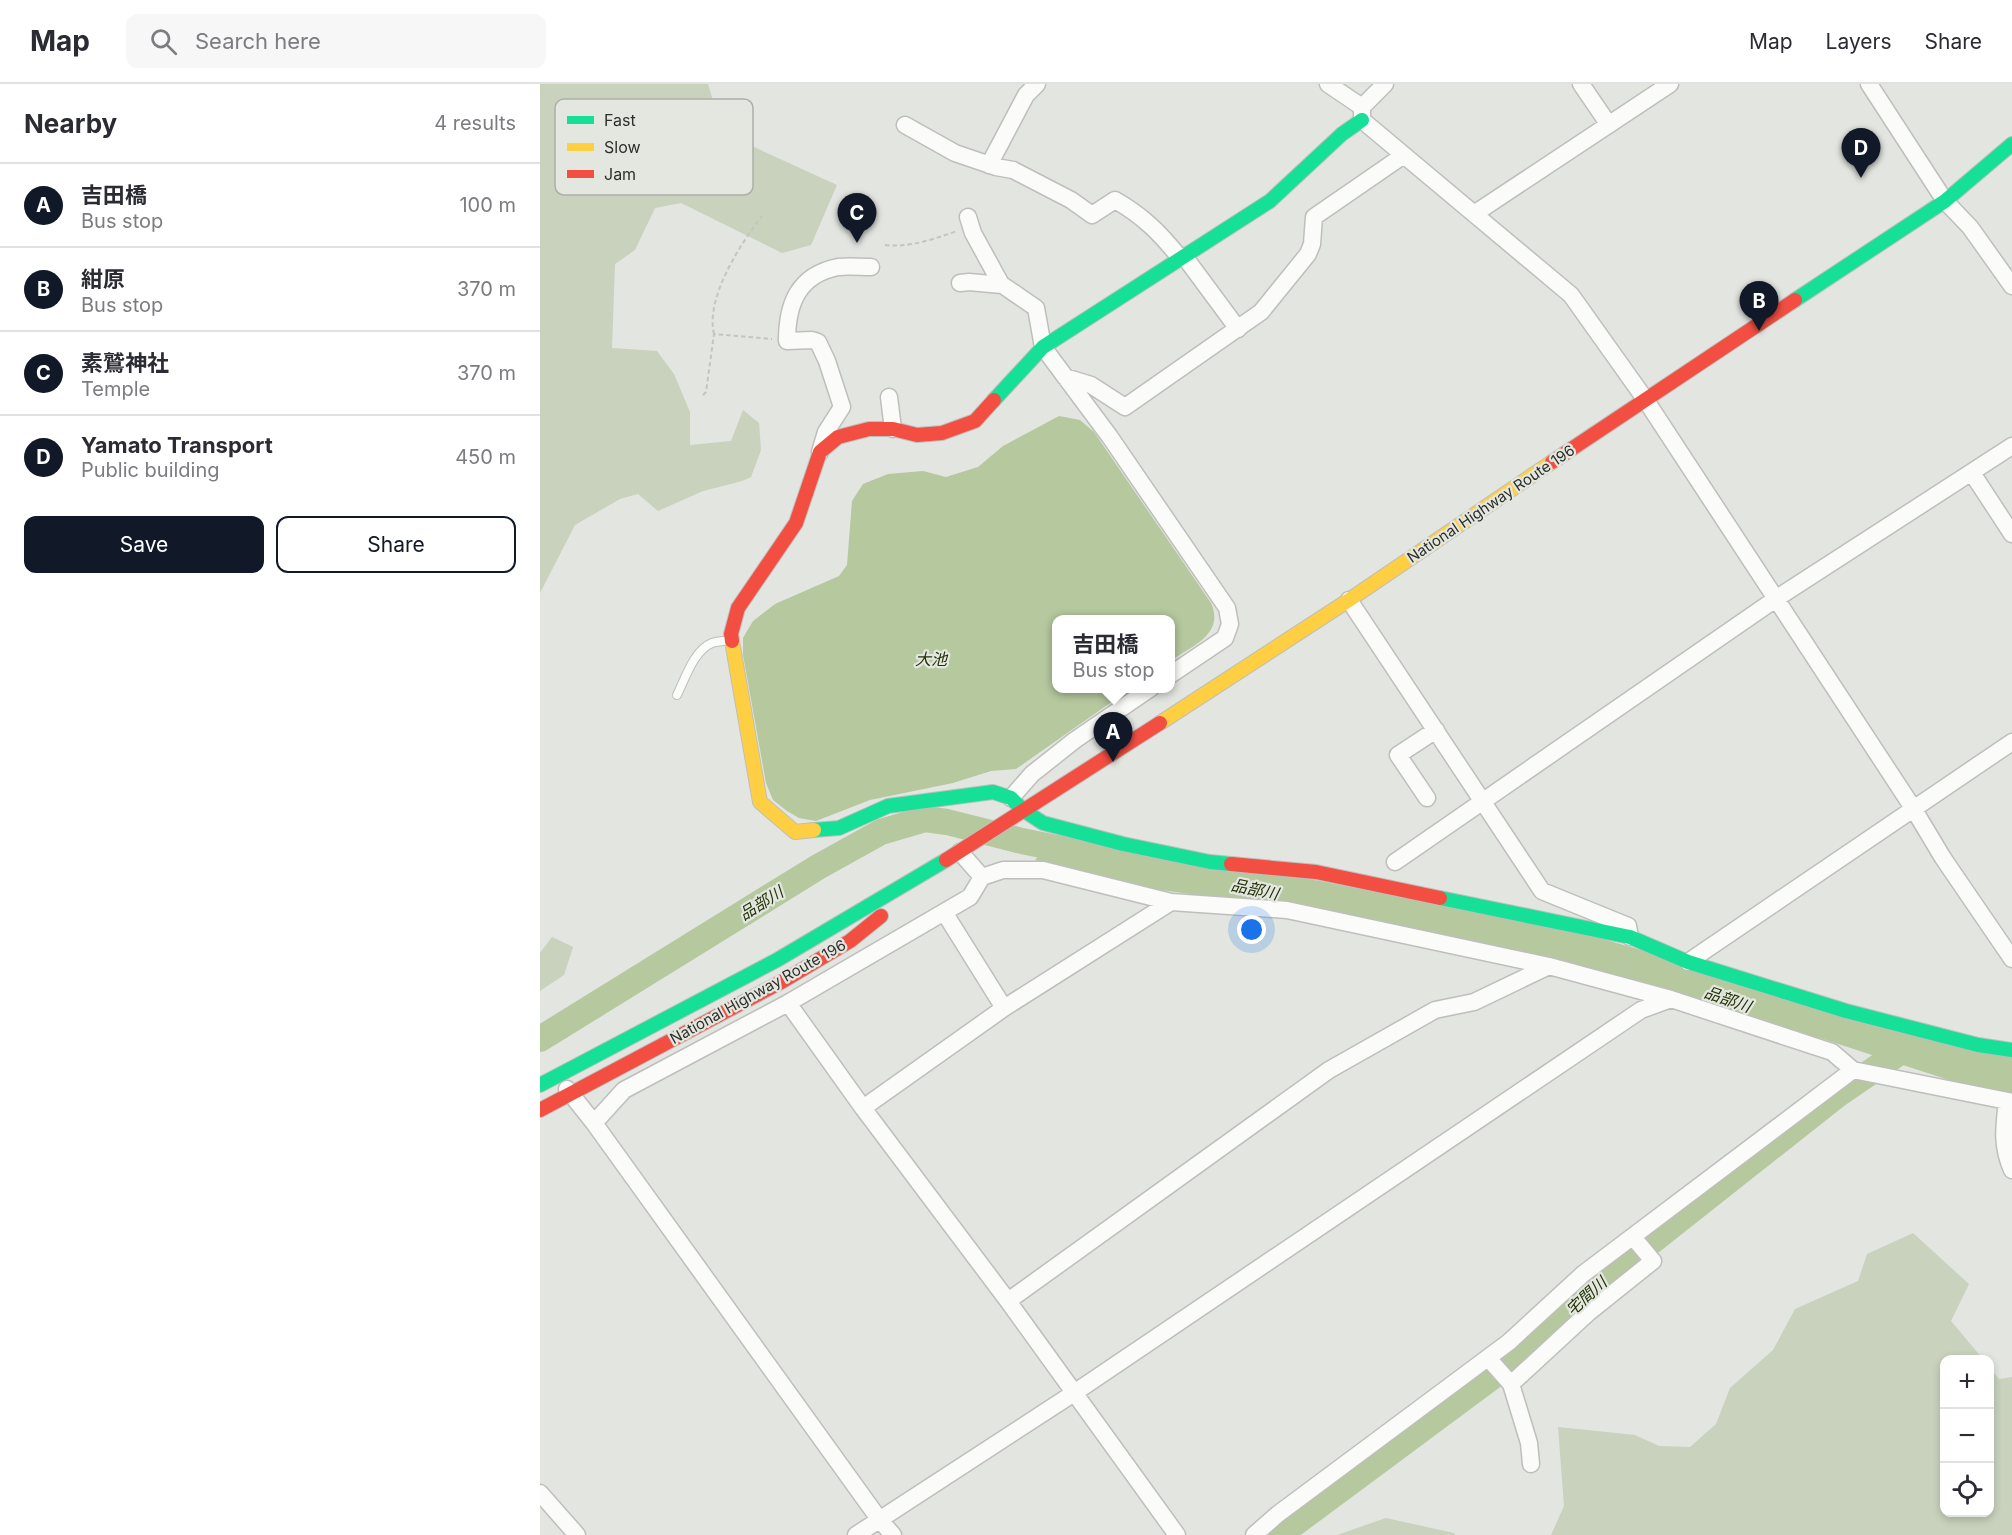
<!DOCTYPE html>
<html lang="en">
<head>
<meta charset="utf-8">
<style>
	body { margin:0; font-family:Inter,"Noto Sans JP",sans-serif; background:#f7f7f7; color:#2b2b33 }
	.controls { position:absolute; right:18px; bottom:18px; display:grid; overflow:hidden; border-radius:12px; box-shadow:0 3px 9px #0003 }
	.controls button { width:54px; height:54px; display:grid; place-items:center; padding:0; border:0; border-bottom:2px solid #e1e1e2; background:#fff; color:#2b2b33; font:30px sans-serif }
	.you { position:absolute; left:712px; top:846px; width:21px; height:21px; margin:-15px; border:4px solid #fff; border-radius:50%; background:#1a73e8; box-shadow:0 0 0 9px #1a73e833 }
	.badge { display:grid; place-items:center; width:39px; height:39px; border-radius:50%; background:#111827; color:#fff; font-size:20px; font-weight:700 }
	.pin { position:absolute; translate:-50% -50px; filter:drop-shadow(0 2px 3px #0008) }
	.pin::after { content:''; position:absolute; top:32px; width:21px; height:18px; background:inherit; clip-path:polygon(0 0,100% 0,50% 100%) }
	.popup { position:absolute; left:512px; top:531px; width:123px; height:78px; box-sizing:border-box; display:grid; place-content:center; border-radius:12px; background:#fff; filter:drop-shadow(0 2px 4px #0005); font-size:20px; white-space:nowrap; color:#7c7c81 }
	.popup b { font-size:22px; color:#2b2b33 }
	.popup::after { content:''; position:absolute; left:50%; top:100%; margin-left:-12px; border:12px solid transparent; border-top-color:#fff }
	.list { margin:0; padding:0; list-style:none }
	h2 { display:flex; justify-content:space-between; align-items:center; height:78px; margin:0; padding:0 24px; font-size:26px }
	h2 small { font-size:20px; font-weight:400; color:#7c7c81 }
	.list li { display:grid; grid-template-columns:39px 1fr auto; gap:18px; align-items:center; box-sizing:border-box; height:84px; padding:0 24px; border-top:2px solid #e1e1e2 }
	.list b { display:block; font-size:22px; white-space:nowrap }
	.list p { margin:0; font-size:20px; white-space:nowrap; color:#7c7c81 }
	.list em { font-size:20px; font-style:normal; color:#7c7c81 }
	.actions { display:flex; gap:12px; padding:18px 24px }
	.actions a { flex:1; padding:14px 0; border:2px solid #111827; border-radius:12px; text-align:center; font-size:21px; color:#111827 }
	.actions .main { background:#111827; color:#fff }
	.icon { flex:none; width:33px; height:33px; fill:none; stroke:currentColor; stroke-width:2; stroke-linecap:round; stroke-linejoin:round }
	.map { position:relative; flex:none; width:1472px; height:1451px; overflow:hidden }
	header { display:flex; align-items:center; gap:36px; box-sizing:border-box; height:84px; padding:0 30px; background:#fff; border-bottom:2px solid #e1e1e2 }
	header strong { font-size:28px }
	nav { display:flex; gap:33px; margin-inline-start:auto; font-size:21px }
	.search { width:420px; height:54px; background:#f7f7f7; display:flex; align-items:center; gap:15px; box-sizing:border-box; padding:0 21px; border-radius:12px; color:#7c7c81; font-size:22px }
	main { display:flex }
	aside { flex:1; background:#fff }
	.map>svg:first-child { display:block }
</style>
</head>
<body>
<header>
<strong>Map</strong>
<div class="search"><svg class="icon" aria-label="search" viewBox="0 0 24 24"><circle cx="10" cy="10" r="6"/><path d="M15 15l6 6"/></svg>Search here</div>
<nav><a>Map</a><a>Layers</a><a>Share</a></nav>
</header>
<main>
<aside>
<h2>Nearby<small>4 results</small></h2>
<ul class="list">
<li><span class="badge">A</span><div><b>吉田橋</b><p>Bus stop</p></div><em>100 m</em></li>
<li><span class="badge">B</span><div><b>紺原</b><p>Bus stop</p></div><em>370 m</em></li>
<li><span class="badge">C</span><div><b>素鷲神社</b><p>Temple</p></div><em>370 m</em></li>
<li><span class="badge">D</span><div><b>Yamato Transport</b><p>Public building</p></div><em>450 m</em></li>
</ul>
<div class="actions"><a class="main">Save</a><a>Share</a></div>
</aside>
<div class="map">
<svg width="1472" height="1451" viewBox="0 0 1472 1451">
	<rect width="100%" height="100%" fill="#e3e5e1"/>
	<path fill="#c8d2bd" d="M0,0H168L177,30L201,57L297,101L271,161L242,169L141,119L115,124L95,166L75,180L72,264L117,267L134,290L150,328V361L191,357L203,326L219,339L221,366L211,393L202,397L163,407L118,427L98,410L80,415L35,441L0,509Z
		M12,853L33,863L24,891L0,907V869Z
		M1373,1149L1429,1200L1411,1237L1443,1275L1404,1276V1428H1450V1284L1459,1295L1472,1293V1451H1011L1024,1422L1018,1343L1095,1351L1119,1362L1150,1363L1176,1340L1190,1304L1233,1266L1255,1225L1318,1197L1327,1170Z
		M846,1434L914,1449L915,1451H797Z"/>
	<path fill="#b5c89e" d="M519,332L540,336L554,348L671,519C685,550 652,562 630,577V536H516V604L590,605L476,685L451,687L413,699L330,716L276,737L259,734L247,727L233,716L226,699L203,571V554L213,537L235,520L299,492L307,481L312,417L323,400L348,390L383,387L406,393L438,383L463,362Z
		M519,750L727,787L1020,843L1472,971V1011L1412,997L1286,956L1204,934L699,817L607,804L495,776Z"/>
	<g fill="none" stroke-linecap="round" stroke-linejoin="round">
		<path stroke="#b5c89e" stroke-width="26" d="M0,955L278,783L341,748L385,735L407,738L482,757L540,769
			M739,1451L972,1278L1073,1188L1297,1011L1354,972"/>
		<defs>
			<path id="lane" d="M137,611C145,595 154,566 172,559C178,557 185,557 192,556"/>
			<path id="street" d="M788,0L822,23
				M845,0L822,23V36L1031,211L1105,315L1373,724L1403,774L1472,875
				M1041,0L1069,41
				M1329,0L1405,117L1430,143L1472,202
				M365,41L415,69L456,83L473,86L531,116L552,131L575,116C603,132 620,149 640,174
				M449,81L486,11L497,0
				M934,130L1130,0
				M428,133L433,149L461,200L496,224L503,263L570,353L687,524L690,540L685,554L630,591
				M644,172L698,245
				M420,199L429,198L462,201
				M525,293L551,301L585,323L721,228L768,170L772,160L774,133L864,71
				M349,313L353,345
				M280,368L286,348L302,323L287,277L278,258L272,256L247,257C247,220 258,191 298,183C308,182 321,183 331,183
				M1432,389L1472,450
				M809,516L1002,807L1088,842L1090,853
				M471,714L492,690L535,656L611,604
				M887,714L858,671L896,646
				M420,768L442,793L463,786H503L631,818L747,826L1009,882L1131,915L1292,968L1313,986L1472,1018
				M855,778L1237,514L1472,362
				M404,828L464,924
				M1148,878L1472,658
				M248,919L323,1024L468,1217L637,1451
				M27,1005L54,1039L339,1435L353,1451
				M1467,1017C1464,1043 1461,1061 1472,1086
				M323,1024L464,924L631,818
				M54,1039L84,1006L248,919L430,813L442,793
				M468,1217L789,986L895,926L934,918L1009,882
				M948,1274L971,1300
				M991,1380L989,1359L971,1300L1048,1229L1113,1177L1093,1153
				M0,1409L37,1451
				M316,1451L534,1309L1101,926L1131,915
				M714,1451L738,1430L969,1258L1043,1190L1313,986"/>
			<path id="fast" d="M1255,216L1405,117L1472,60
				M454,316L503,263L730,117L802,50L822,36
				M274,746L299,744L348,722L453,708L471,714L483,726L503,739L583,760L670,778L691,780
				M900,814L1090,853L1148,878L1306,927L1438,961L1472,966
				M0,1001L237,876L406,776"/>
			<path id="slow" d="M192,557L220,718L255,748L274,746
				M620,639L809,516L1012,378"/>
			<path id="jam" d="M1012,378L1255,216
				M192,557L191,550L198,524L256,439L280,368L298,353L329,345H353L377,351L402,349L435,337L454,316
				M406,776L620,639
				M691,780L776,788L900,814
				M0,1026L243,897L310,857L341,832"/>
		</defs>
		<use href="#lane" stroke="#bebfbc" stroke-width="10"/>
		<use href="#street" stroke="#bebfbc" stroke-width="19"/>
		<use href="#fast" stroke="#bebfbc" stroke-width="16"/>
		<use href="#slow" stroke="#bebfbc" stroke-width="16"/>
		<use href="#jam" stroke="#bebfbc" stroke-width="16"/>
		<path stroke="#c4c4c2" stroke-width="2" stroke-dasharray="4.5 3" stroke-linecap="butt" d="M345,161C369,164 394,155 417,147
			M174,250C165,214 201,159 222,132
			M163,311L166,308L174,250L232,255"/>
		<use href="#lane" stroke="#fbfbfa" stroke-width="8"/>
		<use href="#street" stroke="#fbfbfa" stroke-width="16"/>
		<use href="#fast" stroke="#16e098" stroke-width="14"/>
		<use href="#slow" stroke="#ffcf43" stroke-width="14"/>
		<use href="#jam" stroke="#f24e42" stroke-width="14"/>
	</g>
	<g text-anchor="middle" stroke-width="4.5" stroke-linejoin="round" paint-order="stroke">
		<g font-size="15" fill="#2e2f2c" stroke="#e3e7df">
			<text transform="translate(951 420) rotate(-34)" y="5">National Highway Route 196</text>
			<text transform="translate(218 908) rotate(-29)" y="5">National Highway Route 196</text>
		</g>
		<g font-size="16" font-style="italic" fill="#223206" stroke="#e3e7df">
			<text x="391" y="581">大池</text>
			<text transform="translate(715 805) rotate(12)" y="6">品部川</text>
			<text transform="translate(221 819) rotate(-32)" y="6">品部川</text>
			<text transform="translate(1188 915) rotate(19)" y="6">品部川</text>
			<text transform="translate(1046 1212) rotate(-42)" y="6">宅間川</text>
		</g>
	</g>
	<rect x="15" y="15" width="198" height="96" rx="9" fill="#e3e7df" stroke="#adb0a9" stroke-width="1.5"/>
	<rect x="27" y="32" width="27" height="8" fill="#16e098"/>
	<rect x="27" y="59" width="27" height="8" fill="#ffcf43"/>
	<rect x="27" y="86" width="27" height="8" fill="#f24e42"/>
	<g font-size="16" fill="#2e2f2c">
		<text x="64" y="42">Fast</text>
		<text x="64" y="69">Slow</text>
		<text x="64" y="96">Jam</text>
	</g>
</svg>
<div class="controls">
<button>+</button>
<button>−</button>
<button><svg class="icon" aria-label="locate" viewBox="0 0 24 24"><circle cx="12" cy="12" r="6"/><path d="M12 2v4M12 18v4M2 12h4M18 12h4"/></svg></button>
</div>
<div class="you"></div>
<div class="pin badge" style="left:573px;top:678px">A</div>
<div class="popup"><b>吉田橋</b>Bus stop</div>
<div class="pin badge" style="left:1219px;top:247px">B</div>
<div class="pin badge" style="left:317px;top:159px">C</div>
<div class="pin badge" style="left:1321px;top:94px">D</div>
</div>
</main>
</body>
</html>
